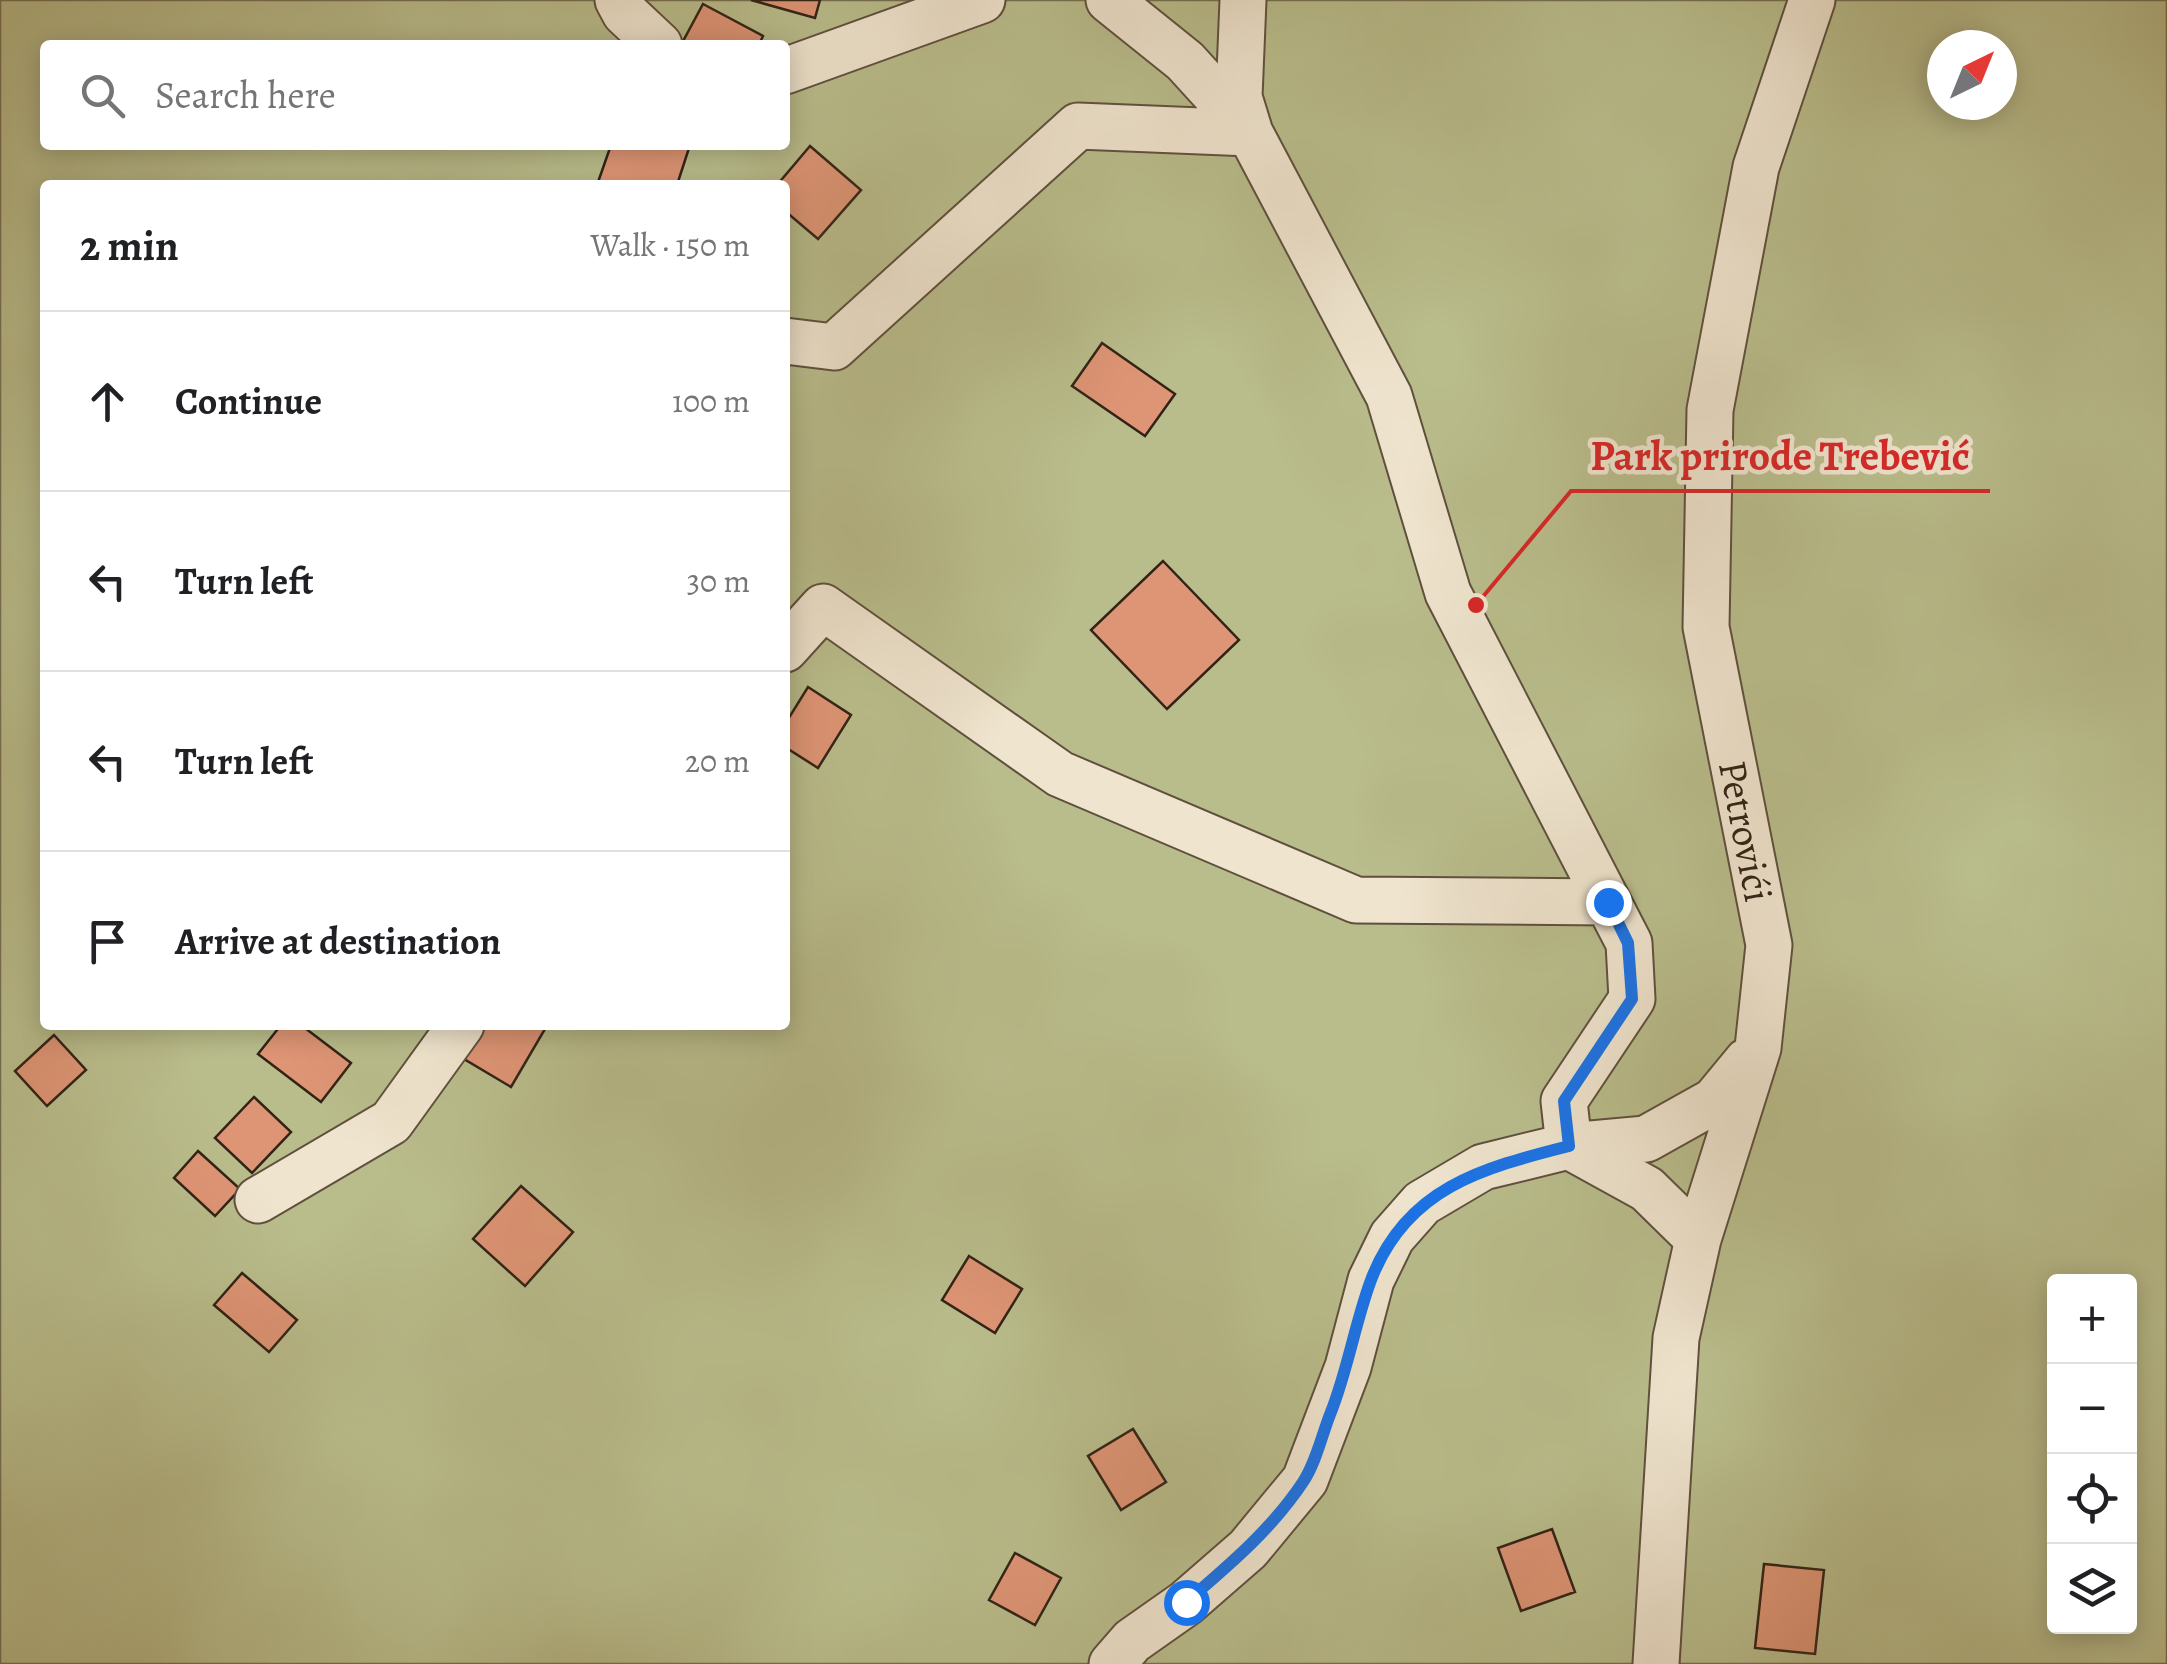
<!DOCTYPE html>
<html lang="en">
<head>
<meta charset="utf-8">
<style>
	body { margin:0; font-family:Alegreya,serif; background:#f2f2f2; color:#202124 }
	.controls { position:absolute; right:30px; bottom:30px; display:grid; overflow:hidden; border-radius:10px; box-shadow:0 5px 25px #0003 }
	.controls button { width:90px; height:90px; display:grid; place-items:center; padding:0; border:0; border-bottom:2px solid #e0e0e0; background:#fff; color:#202124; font:50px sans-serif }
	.compass { position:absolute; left:1927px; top:30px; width:90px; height:90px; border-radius:50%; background:#fff; box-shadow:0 5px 25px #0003; rotate:43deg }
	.stop { position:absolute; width:30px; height:30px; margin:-22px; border:8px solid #1a73e8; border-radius:50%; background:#fff }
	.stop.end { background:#1a73e8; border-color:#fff; box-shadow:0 2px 10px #0008 }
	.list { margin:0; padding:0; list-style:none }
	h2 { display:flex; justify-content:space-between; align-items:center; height:130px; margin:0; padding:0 40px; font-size:42px }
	h2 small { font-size:32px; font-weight:400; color:#757577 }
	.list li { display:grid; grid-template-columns:65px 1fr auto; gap:30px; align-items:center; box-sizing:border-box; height:180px; padding:0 40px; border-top:2px solid #e0e0e0 }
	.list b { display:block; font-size:38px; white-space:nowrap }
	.list em { font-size:32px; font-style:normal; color:#757577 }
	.icon { flex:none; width:55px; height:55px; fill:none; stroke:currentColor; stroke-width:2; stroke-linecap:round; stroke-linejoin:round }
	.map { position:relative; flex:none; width:2167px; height:1664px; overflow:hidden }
	.search { position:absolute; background:#fff; box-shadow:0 5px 25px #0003; left:40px; top:40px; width:750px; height:110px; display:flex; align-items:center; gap:25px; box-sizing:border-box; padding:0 35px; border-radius:10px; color:#757577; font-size:38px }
	.panel { position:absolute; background:#fff; box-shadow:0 5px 25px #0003; left:40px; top:180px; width:750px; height:850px; border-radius:10px }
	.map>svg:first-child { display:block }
</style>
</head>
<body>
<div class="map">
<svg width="2167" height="1664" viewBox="0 0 2167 1664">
	<rect width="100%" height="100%" fill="#e7d5b4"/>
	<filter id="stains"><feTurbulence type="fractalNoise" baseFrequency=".002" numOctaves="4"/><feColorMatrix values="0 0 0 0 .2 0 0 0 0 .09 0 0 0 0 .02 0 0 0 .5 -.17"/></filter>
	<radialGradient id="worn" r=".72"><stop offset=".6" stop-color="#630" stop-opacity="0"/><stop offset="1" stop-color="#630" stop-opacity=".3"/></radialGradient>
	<path fill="#b9bc8b" stroke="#767050" stroke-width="2.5" fill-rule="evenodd" d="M0,0H2167V1664H0ZM45,45H785V145H45ZM1942,45H2002V105H1942ZM45,185H785V1025H45ZM2054,1282H2130V1626H2054Z"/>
	<path fill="#de9575" stroke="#322316" stroke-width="2.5" d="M751,0H820L815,18Z
		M703,4L763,36L759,45H681Z
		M611,145H690L677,185H597Z
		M810,146L861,190L818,239L785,211V185H777Z
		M1102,343L1175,394L1145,436L1072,386Z
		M1163,561L1239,640L1167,709L1091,630Z
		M808,687L851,715L818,768L785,747V724Z
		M281,1025H301L351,1063L321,1102L258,1054Z
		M478,1025H538L545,1029L511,1087L459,1056Z
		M54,1035L86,1070L47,1106L15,1071Z
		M254,1097L291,1132L252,1173L215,1138Z
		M198,1151L240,1189L215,1216L174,1178Z
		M521,1186L573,1232L525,1286L473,1239Z
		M969,1256L1022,1289L995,1333L942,1300Z
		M242,1273L297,1320L269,1352L214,1305Z
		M1133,1429L1166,1482L1121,1510L1088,1456Z
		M1552,1529L1575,1592L1521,1611L1498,1548Z
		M1015,1553L1061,1578L1035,1625L989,1600Z
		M1764,1564L1824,1570L1815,1654L1755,1648Z"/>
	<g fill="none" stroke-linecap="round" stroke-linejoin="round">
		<defs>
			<path id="street" d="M618,0L625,13L659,45
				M1109,0L1185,61L1246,128
				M1243,0L1239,97L1250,133L1389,396L1448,593L1629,943L1632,999L1564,1101L1569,1146L1647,1189L1698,1239
				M785,71L982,0
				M785,341L834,347L1078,126L1250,133
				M785,649L823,607L1060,774L1356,900L1608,902
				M258,1200L391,1122L461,1025
				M1112,1664L1132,1641L1186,1603L1248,1549L1305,1480L1348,1367L1371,1280L1392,1237L1422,1203L1483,1167L1569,1146L1646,1139L1714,1101L1747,1061
				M1656,1664L1676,1338L1698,1239L1758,1048L1769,945L1706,627L1710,410L1756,167L1812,0"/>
		</defs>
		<use href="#street" stroke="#5f503e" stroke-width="49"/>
		<use href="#street" stroke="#efe4ce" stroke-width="45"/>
	</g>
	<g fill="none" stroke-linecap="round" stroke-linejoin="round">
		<path stroke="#1a73e8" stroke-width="12" d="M1186,1602C1228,1566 1272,1529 1303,1482C1316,1463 1322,1434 1331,1412C1348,1369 1355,1323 1371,1280C1406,1188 1482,1168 1569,1146L1564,1101L1632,999L1628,943L1608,902"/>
	</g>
	<g text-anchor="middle" stroke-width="9" stroke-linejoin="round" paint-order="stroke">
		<g font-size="40" fill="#322316" stroke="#efe4ce">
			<text transform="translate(1746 831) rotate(79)" y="14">Petrovići</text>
		</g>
	</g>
	<path fill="none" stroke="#d62828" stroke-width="4" d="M1476 605L1571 491H1990"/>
	<circle fill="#d62828" stroke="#efe4ce" stroke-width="4" cx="1476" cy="605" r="10"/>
	<g font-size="42" text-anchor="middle" font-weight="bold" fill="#d62828" stroke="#efe4ce" stroke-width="9" stroke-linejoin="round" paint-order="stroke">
		<text x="1780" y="470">Park prirode Trebević</text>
	</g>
	<rect width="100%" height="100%" filter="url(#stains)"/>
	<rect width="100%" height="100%" fill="url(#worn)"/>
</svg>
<div class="controls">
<button>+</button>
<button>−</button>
<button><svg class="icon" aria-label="locate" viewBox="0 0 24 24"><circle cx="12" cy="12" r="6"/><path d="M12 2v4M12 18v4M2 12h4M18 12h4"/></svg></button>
<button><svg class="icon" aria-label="layers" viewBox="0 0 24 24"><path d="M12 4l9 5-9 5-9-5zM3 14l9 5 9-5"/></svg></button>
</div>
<svg class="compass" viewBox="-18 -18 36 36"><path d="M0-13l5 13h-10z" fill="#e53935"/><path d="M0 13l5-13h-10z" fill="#757577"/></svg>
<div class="stop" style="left:1186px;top:1602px"></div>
<div class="stop end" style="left:1608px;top:902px"></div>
<div class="search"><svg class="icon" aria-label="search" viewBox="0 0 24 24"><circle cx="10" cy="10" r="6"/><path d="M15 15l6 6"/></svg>Search here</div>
<section class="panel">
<h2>2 min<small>Walk · 150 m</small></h2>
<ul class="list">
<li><svg class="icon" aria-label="ahead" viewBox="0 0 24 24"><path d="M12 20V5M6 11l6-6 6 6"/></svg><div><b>Continue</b></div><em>100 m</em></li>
<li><svg class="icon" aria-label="left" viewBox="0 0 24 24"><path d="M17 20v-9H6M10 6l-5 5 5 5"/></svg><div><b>Turn left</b></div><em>30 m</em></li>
<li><svg class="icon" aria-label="left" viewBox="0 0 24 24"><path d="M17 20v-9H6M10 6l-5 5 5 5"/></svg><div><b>Turn left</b></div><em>20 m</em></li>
<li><svg class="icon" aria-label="arrive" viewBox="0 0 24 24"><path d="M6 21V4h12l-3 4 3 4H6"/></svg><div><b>Arrive at destination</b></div></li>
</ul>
</section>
</div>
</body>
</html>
